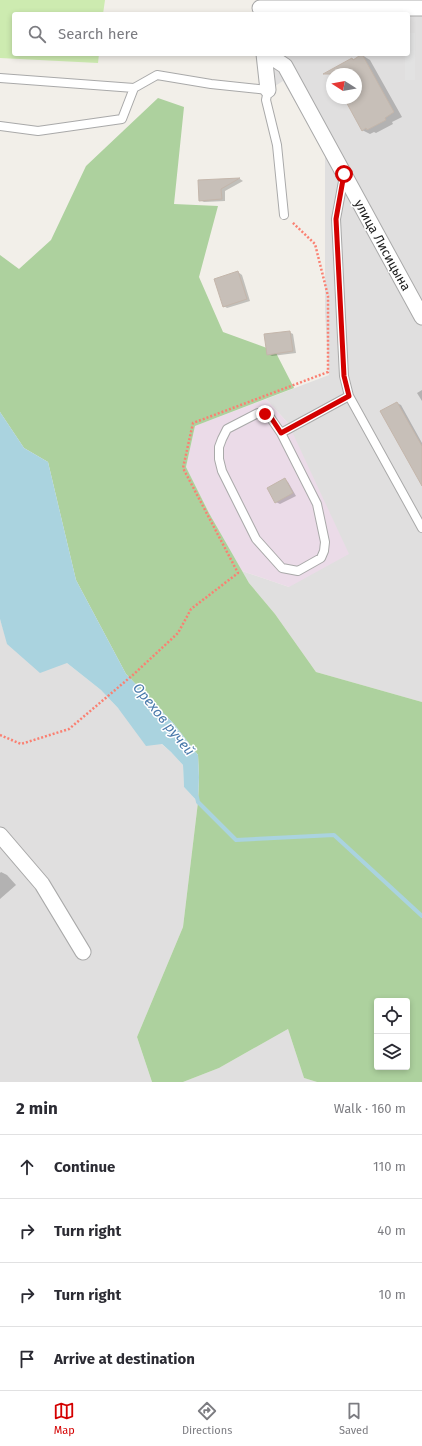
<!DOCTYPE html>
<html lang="en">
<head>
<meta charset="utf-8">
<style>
	body { margin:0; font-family:"Fira Sans",sans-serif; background:#f7f7f7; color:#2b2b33 }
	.controls { position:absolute; right:12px; bottom:12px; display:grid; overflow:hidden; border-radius:4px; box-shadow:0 2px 6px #0003 }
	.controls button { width:36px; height:36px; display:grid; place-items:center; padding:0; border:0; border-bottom:1px solid #e1e1e2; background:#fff; color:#2b2b33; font:20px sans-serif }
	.compass { position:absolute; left:326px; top:68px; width:36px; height:36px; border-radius:50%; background:#fff; box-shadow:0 2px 6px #0003; rotate:281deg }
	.stop { position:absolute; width:12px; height:12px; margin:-9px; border:3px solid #d40000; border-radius:50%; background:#fff }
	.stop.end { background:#d40000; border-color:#fff; box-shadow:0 1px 4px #0008 }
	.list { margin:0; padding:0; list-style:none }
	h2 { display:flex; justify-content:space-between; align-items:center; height:52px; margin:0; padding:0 16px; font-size:17px }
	h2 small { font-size:13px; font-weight:400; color:#7c7c81 }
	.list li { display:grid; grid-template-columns:26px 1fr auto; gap:12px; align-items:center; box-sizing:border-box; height:64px; padding:0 16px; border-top:1px solid #e1e1e2 }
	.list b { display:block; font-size:15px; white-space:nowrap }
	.list em { font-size:13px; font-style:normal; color:#7c7c81 }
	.icon { flex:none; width:22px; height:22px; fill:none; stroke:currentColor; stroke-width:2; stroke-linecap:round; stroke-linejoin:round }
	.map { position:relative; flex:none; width:422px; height:1082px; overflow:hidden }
	.search { position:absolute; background:#fff; box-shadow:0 2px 6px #0003; left:12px; right:12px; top:12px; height:44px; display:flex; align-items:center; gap:10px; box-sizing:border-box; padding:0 14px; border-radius:4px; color:#7c7c81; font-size:15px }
	.sheet { height:308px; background:#fff }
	nav { display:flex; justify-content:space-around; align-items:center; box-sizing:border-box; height:56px; border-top:1px solid #e1e1e2; background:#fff; font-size:11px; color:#7c7c81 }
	nav a { display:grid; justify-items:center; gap:2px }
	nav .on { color:#d40000 }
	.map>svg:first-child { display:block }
</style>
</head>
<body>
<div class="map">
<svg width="422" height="1082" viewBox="0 0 422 1082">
	<rect width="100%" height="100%" fill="#f2efe9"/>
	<path fill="#e0dfdf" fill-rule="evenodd" d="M271,0H422V702L316,672L275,614L249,583L242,571L289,587L288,423L266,399L329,375L325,313V153L283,81L272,88V54H408V14H271ZM332,74H356V98H332Z
		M0,619L8,644L67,663L101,690L118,708L171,752L183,765L184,787L198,802L183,927L137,1037L152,1082H0Z
		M288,1029L304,1078L317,1082H183L219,1068Z"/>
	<path fill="#ebdbe8" d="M266,399L288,423L349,554L289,587L242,571L209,513L186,467L195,426Z"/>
	<path fill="#cdebb0" d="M0,0H105L103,14H14V54H99L98,63L0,58Z"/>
	<path fill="#add19e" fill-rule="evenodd" d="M158,98L184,107L174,204L218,206L199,277L223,332L275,351L294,388L195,426L186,467L209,513L249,583L275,614L316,672L422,702V1082H317L304,1078L288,1029L219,1068L183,1082H152L137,1037L183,927L198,802L199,777L198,755L174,724L126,674L76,580L48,462L24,448L0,412V255L19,269L51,240L86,166ZM377,1001H407V1067H377Z"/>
	<path fill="#e2e2e2" d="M408,33H415V80H405V54H408Z"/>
	<path fill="#aad3df" d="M0,412L24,448L48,462L76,580L126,674L174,724L198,755L199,777L198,802L184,787L183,765L171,752L162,744L146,746L118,708L101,690L67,663L40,673L7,644L0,619Z"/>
	<path fill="#0003" d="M362,55L370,60L402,117L392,122L393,124L376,133L374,132L370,134L362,130L345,98H356V74H332L331,73L352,59L354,60Z
		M240,179L243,181L225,191V201L204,202L200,200L199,181Z
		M238,272L242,275L250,301L227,308L224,306Z
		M289,332L293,334L296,353L272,356L268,354Z
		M422,390V401L417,393Z
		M397,403L401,405L422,443V485Z
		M285,480L288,482L296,496L280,504L276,502Z
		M1,872L7,875L16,885L0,899V873Z"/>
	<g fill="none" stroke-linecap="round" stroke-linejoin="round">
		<path stroke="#aad3df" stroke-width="4" d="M197,797L198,802L236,840L334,835L422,916"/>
	</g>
	<path fill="#c7bfb8" stroke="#c4b6ab" d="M362,54L394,112L385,118L386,120L367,130L366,128L362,131L344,98H356V74H323L352,58L353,60Z
		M240,178L221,189L222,199L199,201L198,180Z
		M238,271L247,299L223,307L214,279Z
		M290,331L293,351L267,355L264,334Z
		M397,402L422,446V486L380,411Z
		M285,478L293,493L275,503L267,488Z"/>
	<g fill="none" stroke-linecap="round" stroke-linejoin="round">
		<defs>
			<path id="lane" d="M0,78L134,88L157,75L211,84L268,90L266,100L277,145L284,215
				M0,126L38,131L122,119L134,88
				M344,176L336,219L344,376L349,396L422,528
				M258,413L265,414L270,417L281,433L317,504L325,542L324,551L321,558L298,571L282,568L256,539L222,471L219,459V447L222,439L227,429Z
				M281,433L349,396"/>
			<path id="street" d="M260,8H422
				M264,54L268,90
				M267,54L285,66L422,317
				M0,835L42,884L83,952"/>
		</defs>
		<use href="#lane" stroke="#a9a9a9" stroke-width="10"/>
		<use href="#street" stroke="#a9a9a9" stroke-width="17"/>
		<path stroke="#fa8072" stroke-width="2.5" stroke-dasharray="2 2" stroke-linecap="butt" d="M0,735L21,744L69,729L134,674L178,633L191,609L238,573L183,468L193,423L328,372V296L315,244L292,222"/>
		<use href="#lane" stroke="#fff" stroke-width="8"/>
		<use href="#street" stroke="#fff" stroke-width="15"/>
	</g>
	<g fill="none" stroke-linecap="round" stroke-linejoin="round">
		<path stroke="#d40000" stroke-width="5" d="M265,414L270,416L281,433L349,396L344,376L336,219L344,174"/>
	</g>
	<g text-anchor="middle" stroke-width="3" stroke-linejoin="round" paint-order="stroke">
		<g font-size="13" fill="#222" stroke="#fff">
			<text transform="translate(383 245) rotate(61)" y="5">улица Лисицына</text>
		</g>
		<g font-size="14" font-style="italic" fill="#4a7aab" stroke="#fff">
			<text transform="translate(164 719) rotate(51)" y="5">Орехов ручей</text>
		</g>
	</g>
</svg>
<div class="controls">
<button><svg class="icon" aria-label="locate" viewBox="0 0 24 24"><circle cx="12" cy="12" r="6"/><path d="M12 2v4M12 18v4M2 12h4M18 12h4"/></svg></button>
<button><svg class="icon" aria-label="layers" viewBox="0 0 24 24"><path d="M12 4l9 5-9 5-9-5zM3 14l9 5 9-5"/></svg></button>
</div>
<svg class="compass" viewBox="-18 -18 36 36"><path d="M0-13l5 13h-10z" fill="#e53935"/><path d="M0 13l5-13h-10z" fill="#7c7c81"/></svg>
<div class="stop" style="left:344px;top:174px"></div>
<div class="stop end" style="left:265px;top:414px"></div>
<div class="search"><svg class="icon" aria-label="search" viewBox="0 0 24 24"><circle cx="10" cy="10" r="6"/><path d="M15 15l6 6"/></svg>Search here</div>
</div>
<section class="sheet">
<h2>2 min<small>Walk · 160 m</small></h2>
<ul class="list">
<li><svg class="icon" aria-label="ahead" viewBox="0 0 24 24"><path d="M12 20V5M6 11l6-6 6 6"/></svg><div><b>Continue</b></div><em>110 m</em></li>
<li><svg class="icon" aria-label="right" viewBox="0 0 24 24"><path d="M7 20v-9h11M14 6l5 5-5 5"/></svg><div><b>Turn right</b></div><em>40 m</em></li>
<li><svg class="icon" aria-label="right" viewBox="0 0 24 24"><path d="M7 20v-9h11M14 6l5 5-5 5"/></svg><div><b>Turn right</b></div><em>10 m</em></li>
<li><svg class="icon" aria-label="arrive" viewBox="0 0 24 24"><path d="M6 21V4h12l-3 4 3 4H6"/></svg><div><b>Arrive at destination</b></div></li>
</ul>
</section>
<nav>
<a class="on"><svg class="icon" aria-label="map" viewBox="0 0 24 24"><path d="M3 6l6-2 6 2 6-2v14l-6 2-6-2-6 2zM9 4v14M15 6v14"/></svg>Map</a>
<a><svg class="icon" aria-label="directions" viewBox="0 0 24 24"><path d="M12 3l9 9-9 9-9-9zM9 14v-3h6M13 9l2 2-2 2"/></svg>Directions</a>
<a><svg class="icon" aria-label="saved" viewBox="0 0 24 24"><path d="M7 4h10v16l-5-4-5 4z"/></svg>Saved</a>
</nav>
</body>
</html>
